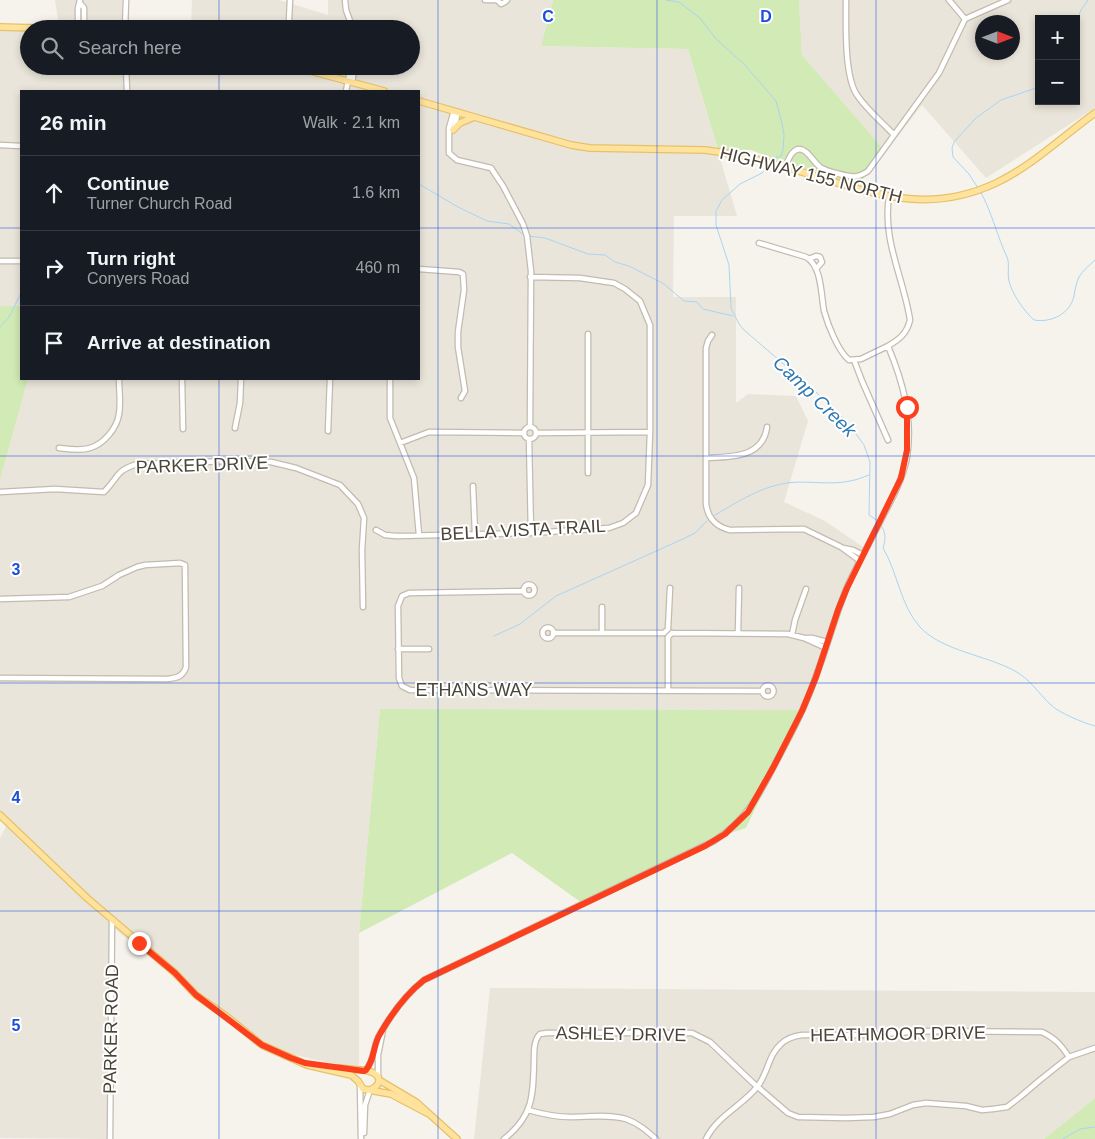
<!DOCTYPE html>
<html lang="en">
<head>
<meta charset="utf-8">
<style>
	body { margin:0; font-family:Helvetica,sans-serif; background:#20242c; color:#f1f3f6 }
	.controls { position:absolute; right:15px; top:15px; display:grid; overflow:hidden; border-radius:0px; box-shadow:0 2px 8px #0003 }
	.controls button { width:45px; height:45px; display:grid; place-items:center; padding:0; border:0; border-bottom:1px solid #363941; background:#171b24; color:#f1f3f6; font:25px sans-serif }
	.compass { position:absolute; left:975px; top:15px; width:45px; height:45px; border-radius:50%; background:#171b24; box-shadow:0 2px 8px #0003; rotate:90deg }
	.stop { position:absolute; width:15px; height:15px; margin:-11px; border:4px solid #fc3f1d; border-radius:50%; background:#fff }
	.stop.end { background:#fc3f1d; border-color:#fff; box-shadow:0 1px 5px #0008 }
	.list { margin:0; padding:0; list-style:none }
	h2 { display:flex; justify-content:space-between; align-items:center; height:65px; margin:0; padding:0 20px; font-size:21px }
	h2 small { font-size:16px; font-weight:400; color:#9ea1a6 }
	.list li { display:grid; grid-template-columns:32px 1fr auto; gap:15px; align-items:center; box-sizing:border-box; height:75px; padding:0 20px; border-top:1px solid #363941 }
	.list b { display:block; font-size:19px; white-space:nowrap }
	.list p { margin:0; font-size:16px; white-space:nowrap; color:#9ea1a6 }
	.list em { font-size:16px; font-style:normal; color:#9ea1a6 }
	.icon { flex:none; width:28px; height:28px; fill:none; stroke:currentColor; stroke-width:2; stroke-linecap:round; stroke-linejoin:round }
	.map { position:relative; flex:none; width:1095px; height:1139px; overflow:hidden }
	.search { position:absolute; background:#171b24; box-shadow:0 2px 8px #0003; left:20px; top:20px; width:400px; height:55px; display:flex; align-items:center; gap:12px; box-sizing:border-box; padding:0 18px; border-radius:28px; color:#9ea1a6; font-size:19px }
	.panel { position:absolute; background:#171b24; box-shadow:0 2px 8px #0003; left:20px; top:90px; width:400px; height:290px; border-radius:0px }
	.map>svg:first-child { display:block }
</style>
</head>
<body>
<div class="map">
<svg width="1095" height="1139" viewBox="0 0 1095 1139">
	<rect width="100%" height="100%" fill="#f6f3ec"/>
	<path fill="#eae5da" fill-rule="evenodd" d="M55,0H122V28L139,29H29V66H411V29H191L192,0H279L328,15V0H553L541,46L688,49L737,216H674L673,297H736V403L748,394L796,396L808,421L784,502L825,521L863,547L826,660L802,710L380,709L359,933V1065H339L291,1054L241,1030L111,926L109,1139L0,1138V838L9,821L0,814V480L28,379H419V91H21V306H0V25L59,26Z
		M799,0H1095V108L986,178L922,105L886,152L802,55ZM1039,19H1076V101H1039ZM982,22H1012V52H982Z
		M490,988L1095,992V1098L1044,1139H474Z"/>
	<path fill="#d2eab5" d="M553,0H799L802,55L886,152L857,186L839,183L751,150H718L688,49L541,46Z
		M0,306H21V379H28L0,480Z
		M380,709L802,710L746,828L708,840L582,903L512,853L359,933Z
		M1095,1098V1139H1044Z"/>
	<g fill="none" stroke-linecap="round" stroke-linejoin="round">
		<path stroke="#a9d4f2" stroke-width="1" d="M666,0L679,2L700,18L716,39L745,65L776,101L782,123L784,135L783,150L781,156L774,158
			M1076,22L1081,10L1088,0
			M1076,34L1079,51L1076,65
			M768,167L762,173L740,184L722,200L716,211V225L729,265L731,308L739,324L744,330L815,391L849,424L864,445L870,462L869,515L878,521
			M419,184L458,207L487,221L509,224L524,235
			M978,188L969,174L953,157L952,148L954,142L976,118L1001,100L1039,87
			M980,191C992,212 997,236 1007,257C1010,264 1007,273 1009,281C1012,294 1024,311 1034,320C1051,323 1070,314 1074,296C1075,289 1076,284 1079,277C1083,270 1089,266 1095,260
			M528,236L545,238L588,254L605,255L615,262L629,266L664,284L684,301L697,302L703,309L733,316
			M0,327L9,317L21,293
			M715,515C736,503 757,489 781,484C803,479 828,486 850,481C857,480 863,477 869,475
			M880,524C886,531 886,540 883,548C898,573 900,605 920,627C942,651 986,655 1015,671C1030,679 1039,694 1051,705C1059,713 1084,723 1095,726
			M494,636L520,624L556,596L683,539L695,533L707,521
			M1063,1139L1080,1129L1095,1127"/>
		<defs>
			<path id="minor" d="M345,0L346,10L353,29
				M485,0H496
				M497,0L501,4L505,2L507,0
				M846,0C846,24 844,76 857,95C867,110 882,122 894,135
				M949,0L965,19
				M80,3L84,8V29
				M78,29V8L80,0
				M125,29L126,0
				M287,29L289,20L290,0
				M126,66L127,91
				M352,82L355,66
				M346,91L351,66
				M454,111L449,128V153L457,160L491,168L503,186L523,224L527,236L531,271L530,427
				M454,128L458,112
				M0,145L21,146
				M786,167C788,158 795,143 806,152C811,156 815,163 820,167C826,171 850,178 858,176C862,175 865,173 868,171L939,73L965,19L1008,0
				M759,243L806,257C822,266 821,295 824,311C828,325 838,351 849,360L861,359L888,346
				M809,259L816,256L820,257L822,262L816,269
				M0,261H21
				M419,269L459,272L463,274L464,290L458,332V347L465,391L461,398
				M712,335L708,341L706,348V503C707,517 716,527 730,530L804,529L841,547L860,561
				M854,360L862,381L888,440
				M182,379L183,429
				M390,379V418L414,478L419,535
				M524 433a6 6 0 1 1 12 0a6 6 0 1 1-12 0Z
				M235,428L240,403L241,379
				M328,431L330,379
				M536,433L650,432
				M529,439L531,533
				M400,443L429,432L523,433
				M59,448C69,449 80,451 90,448C104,444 117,428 119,414C121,403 119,390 119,379
				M706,458C730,457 763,458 767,427
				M588,473V334
				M473,486L475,533
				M0,492L55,489L104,492C119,477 115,471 137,464L231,461L271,462L296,468L340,485L358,504L364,518L362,550L363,607
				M376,530L385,535L396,536L531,533L609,528L623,523L636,513L648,485L650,432V325L640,301L625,289L614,283L580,278L530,277
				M843,548L853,550L863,555
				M523.5 590a5.5 5.5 0 1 1 11 0a5.5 5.5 0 1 1-11 0Z
				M524,591L409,593L402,596L398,606L399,678L402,686L410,690L762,691
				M0,599L69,597L102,586L119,575L137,567L145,565L180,563L185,565L186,667C183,677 176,678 167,679L0,678
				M542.5 633a5.5 5.5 0 1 1 11 0a5.5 5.5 0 1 1-11 0Z
				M553,633H664
				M602,633V607
				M664,633L668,629L670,588
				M672,633L788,634L804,638L826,648
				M738,633L739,588
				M792,635L795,620L806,589
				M806,638H812L827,642
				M398,649H429
				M762.5 691a5.5 5.5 0 1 1 11 0a5.5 5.5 0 1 1-11 0Z
				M668,691V637L672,633
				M366,1070C375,1059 373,1045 380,1034C392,1013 405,995 424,980L714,841C746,820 759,796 776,762C791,734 806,706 816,676C827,647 835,616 847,587C858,563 871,540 883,516C893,497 903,478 907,457C913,418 903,382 888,346C900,339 907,333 910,320C904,279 882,240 889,197
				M378,1076V1055L383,1030
				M360,1086L361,1139
				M528,1110C542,1114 557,1117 571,1117C589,1117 609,1114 626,1119C638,1123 647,1131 656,1139
				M364,1133L365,1105L370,1090
				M110,1139L112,920
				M504,1139C534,1116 533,1094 534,1059C534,1050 534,1040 540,1034L547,1033H692L710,1042L752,1082L788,1113L798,1117L846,1118L874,1117L890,1114L913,1105L926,1103L966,1106L982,1110L993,1109L1007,1107L1020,1097L1040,1080L1069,1057L1095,1048
				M706,1139C717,1116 742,1106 757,1087C768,1074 768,1055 781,1044C787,1038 794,1036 802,1035H870L923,1031L1042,1032C1055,1038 1061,1045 1069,1057"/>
			<path id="major" d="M0,27L74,29
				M292,66L384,91
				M419,101L571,145L590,148L705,150C737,154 767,161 798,171C868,191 924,217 996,183C1032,166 1063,136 1095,113
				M453,130L460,123L472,118
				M0,815L87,898L175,973L196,995L226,1016L262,1045L307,1065L351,1075L358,1081L363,1089L391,1094L429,1114
				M339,1068C349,1070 378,1067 379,1080C379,1085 376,1087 372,1089
				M379,1080L416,1102L457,1139"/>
		</defs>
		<use href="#minor" stroke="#c2bbae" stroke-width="7"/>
		<use href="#major" stroke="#e6c16a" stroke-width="8"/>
		<use href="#minor" stroke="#fff" stroke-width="4.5"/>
		<use href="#major" stroke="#ffe39c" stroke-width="5.5"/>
	</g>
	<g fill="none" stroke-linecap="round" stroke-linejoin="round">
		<path stroke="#fc3f1d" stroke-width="6" d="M139,943L175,973L196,995L262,1045L291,1058L305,1063L364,1071L366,1070C375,1059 373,1045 380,1034C392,1013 405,995 424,980L705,846L725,834L748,812L774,766L802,711L816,677L838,610L847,588L901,478L907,450V407"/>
	</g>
	<path fill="none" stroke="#1d4ed8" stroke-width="1" stroke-opacity="0.55" d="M219,0V29M438,0V1139M657,0V1139M876,0V1139M219,66V91M0,228H21M419,228H1095M219,379V1139M0,456H1095M0,683H1095M0,911H1095"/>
	<g text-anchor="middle" stroke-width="4" stroke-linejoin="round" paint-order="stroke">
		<g font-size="18" fill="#4b4439" stroke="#fff">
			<text transform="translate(811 175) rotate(14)" y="6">HIGHWAY 155 NORTH</text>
			<text transform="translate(202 465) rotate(-2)" y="6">PARKER DRIVE</text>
			<text transform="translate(523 530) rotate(-3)" y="6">BELLA VISTA TRAIL</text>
			<text x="474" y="696">ETHANS WAY</text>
			<text transform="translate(111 1029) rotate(-89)" y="6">PARKER ROAD</text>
			<text transform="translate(621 1034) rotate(1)" y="6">ASHLEY DRIVE</text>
			<text transform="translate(898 1034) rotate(-1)" y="6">HEATHMOOR DRIVE</text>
		</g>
		<g font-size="19" font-style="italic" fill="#2e7ab2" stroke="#fff">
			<text transform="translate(815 396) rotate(44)" y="7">Camp Creek</text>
		</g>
	</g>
	<g font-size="16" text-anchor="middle" font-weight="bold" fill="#1d4ed8" stroke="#fff" stroke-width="4" stroke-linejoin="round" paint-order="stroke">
		<text x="548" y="22">C</text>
		<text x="766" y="22">D</text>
		<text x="16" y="575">3</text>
		<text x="16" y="803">4</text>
		<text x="16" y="1031">5</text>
	</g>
</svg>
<div class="controls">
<button>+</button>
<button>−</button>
</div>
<svg class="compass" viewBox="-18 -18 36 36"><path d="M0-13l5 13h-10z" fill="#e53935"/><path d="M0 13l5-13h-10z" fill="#9ea1a6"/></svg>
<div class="stop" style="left:907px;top:407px"></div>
<div class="stop end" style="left:139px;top:943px"></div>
<div class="search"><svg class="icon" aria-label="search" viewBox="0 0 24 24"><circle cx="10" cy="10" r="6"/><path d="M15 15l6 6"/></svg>Search here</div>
<section class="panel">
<h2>26 min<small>Walk · 2.1 km</small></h2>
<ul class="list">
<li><svg class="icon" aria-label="ahead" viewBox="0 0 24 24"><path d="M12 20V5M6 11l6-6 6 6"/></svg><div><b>Continue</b><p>Turner Church Road</p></div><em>1.6 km</em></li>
<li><svg class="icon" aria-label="right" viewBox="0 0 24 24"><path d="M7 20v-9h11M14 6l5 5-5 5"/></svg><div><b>Turn right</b><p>Conyers Road</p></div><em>460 m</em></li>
<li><svg class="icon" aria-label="arrive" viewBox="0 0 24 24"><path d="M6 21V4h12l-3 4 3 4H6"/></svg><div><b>Arrive at destination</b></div></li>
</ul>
</section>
</div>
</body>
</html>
